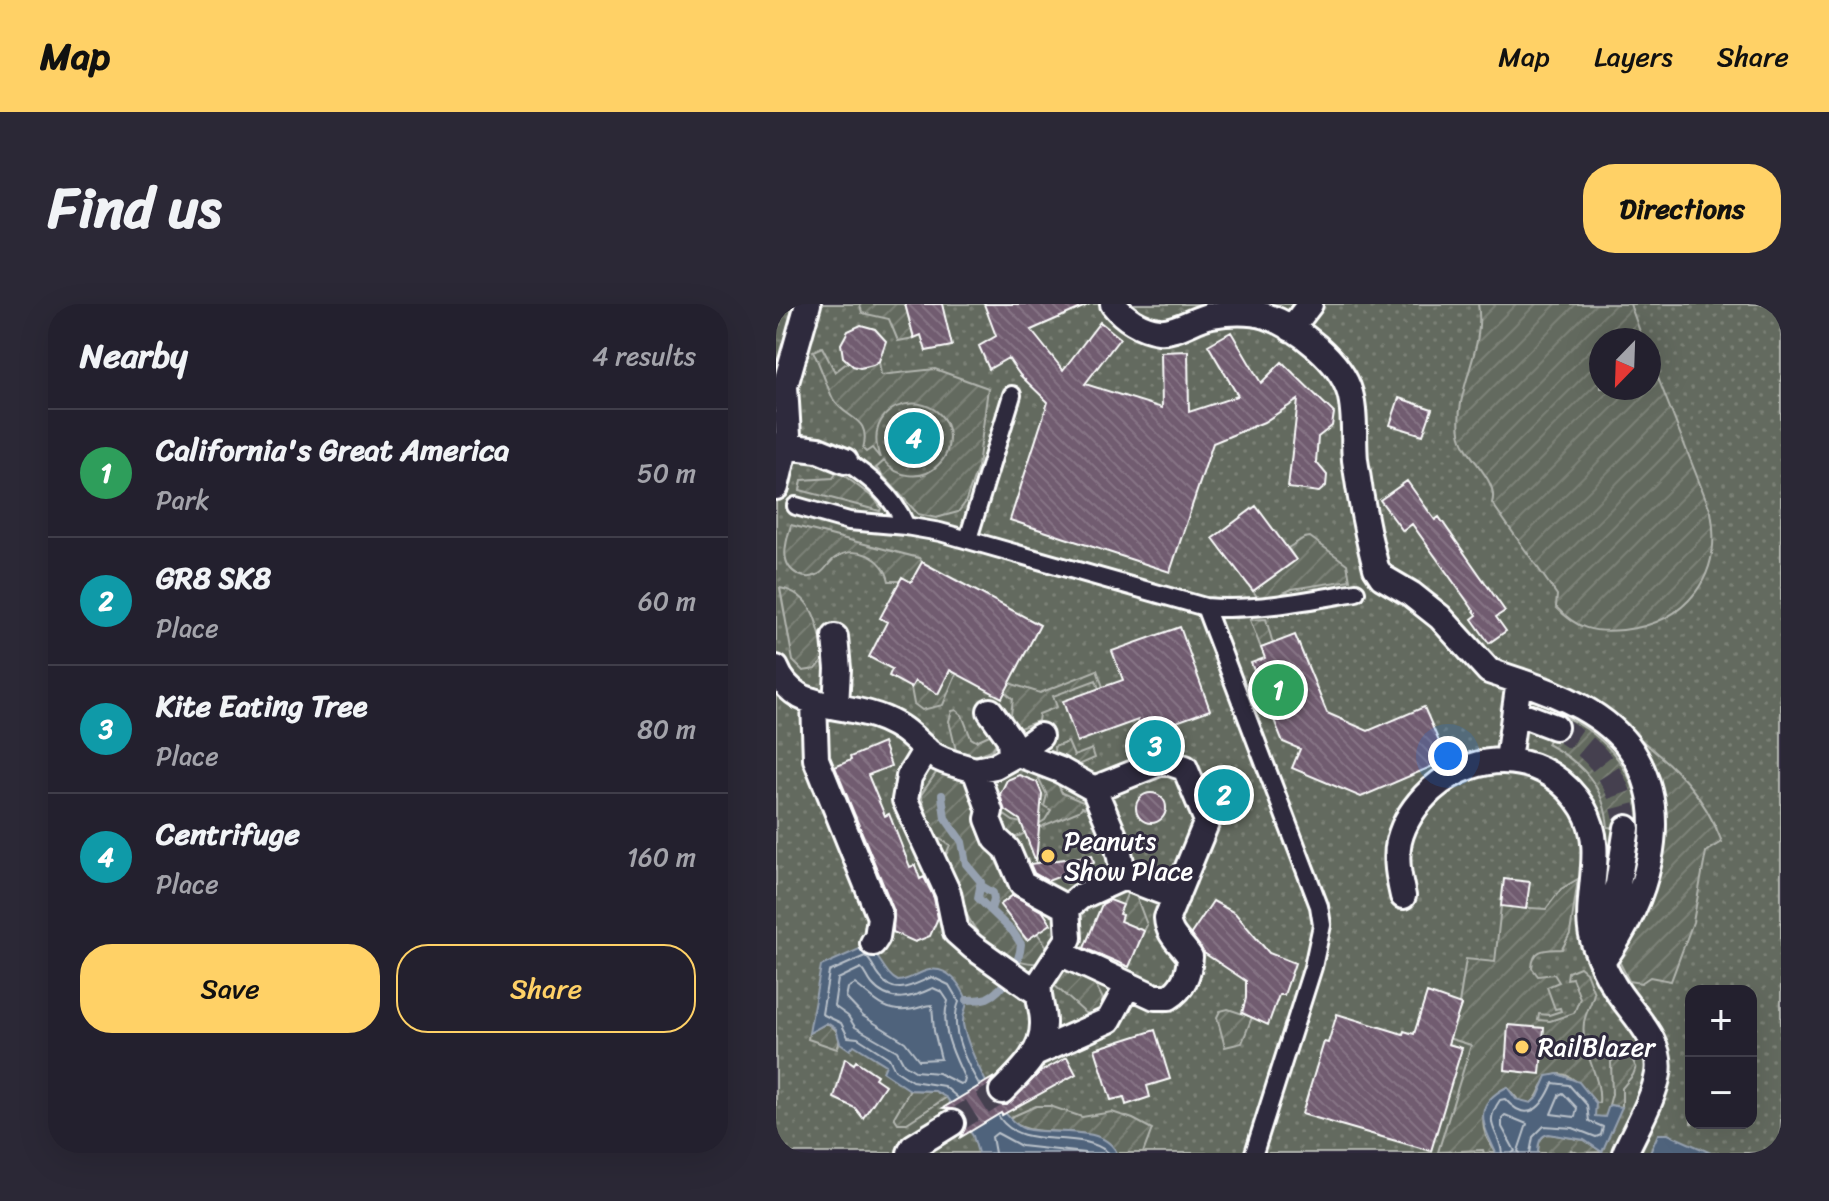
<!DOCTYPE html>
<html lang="en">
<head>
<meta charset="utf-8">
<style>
	body { margin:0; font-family:Sriracha,sans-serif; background:#2b2836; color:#f1f3f6 }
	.controls { position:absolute; right:24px; bottom:24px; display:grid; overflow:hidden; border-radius:16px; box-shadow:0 8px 32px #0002 }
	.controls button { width:72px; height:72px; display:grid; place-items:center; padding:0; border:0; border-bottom:2px solid #403e4a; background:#23202e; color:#f1f3f6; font:40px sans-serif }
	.compass { position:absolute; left:813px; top:24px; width:72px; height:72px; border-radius:50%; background:#23202e; box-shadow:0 8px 32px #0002; rotate:203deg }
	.you { position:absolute; left:672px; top:452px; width:28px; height:28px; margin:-20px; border:6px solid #fff; border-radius:50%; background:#1a73e8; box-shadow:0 0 0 12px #1a73e833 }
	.badge { display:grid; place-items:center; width:52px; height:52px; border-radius:50%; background:#ffd166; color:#fff; font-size:26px; font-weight:700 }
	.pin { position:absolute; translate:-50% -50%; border:4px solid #fff; box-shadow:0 2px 8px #0006 }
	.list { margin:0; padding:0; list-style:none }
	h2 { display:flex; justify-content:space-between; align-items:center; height:104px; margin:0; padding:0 32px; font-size:34px }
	h2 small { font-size:26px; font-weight:400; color:#a3a3aa }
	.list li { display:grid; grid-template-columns:52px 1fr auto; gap:24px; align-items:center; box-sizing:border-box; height:128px; padding:0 32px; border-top:2px solid #403e4a }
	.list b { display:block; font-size:30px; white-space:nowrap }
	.list p { margin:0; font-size:26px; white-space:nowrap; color:#a3a3aa }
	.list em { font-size:26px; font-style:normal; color:#a3a3aa }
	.actions { display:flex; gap:16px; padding:24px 32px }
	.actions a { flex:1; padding:18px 0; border:2px solid #ffd166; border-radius:32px; text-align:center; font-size:28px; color:#ffd166 }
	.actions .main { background:#ffd166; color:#111 }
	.map { position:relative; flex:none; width:1005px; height:849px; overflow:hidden; border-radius:32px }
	header { display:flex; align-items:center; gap:48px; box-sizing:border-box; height:112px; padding:0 40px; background:#ffd166; color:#111 }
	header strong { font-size:38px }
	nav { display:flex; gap:44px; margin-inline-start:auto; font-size:28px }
	.intro { display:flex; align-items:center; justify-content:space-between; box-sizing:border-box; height:192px; padding:0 48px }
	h1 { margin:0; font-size:56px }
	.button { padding:20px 36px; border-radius:32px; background:#ffd166; color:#111; font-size:28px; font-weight:700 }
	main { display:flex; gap:48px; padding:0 48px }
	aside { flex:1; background:#23202e; border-radius:32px; box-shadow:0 8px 32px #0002 }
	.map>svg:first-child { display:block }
</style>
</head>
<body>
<header>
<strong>Map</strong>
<nav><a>Map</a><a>Layers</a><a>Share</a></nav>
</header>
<div class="intro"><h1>Find us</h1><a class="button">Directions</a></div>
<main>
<aside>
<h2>Nearby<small>4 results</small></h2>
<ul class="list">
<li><span class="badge" style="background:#2e9e5b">1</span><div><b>California's Great America</b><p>Park</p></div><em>50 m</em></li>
<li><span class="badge" style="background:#0f9aa8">2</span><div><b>GR8 SK8</b><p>Place</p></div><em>60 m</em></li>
<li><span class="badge" style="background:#0f9aa8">3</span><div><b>Kite Eating Tree</b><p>Place</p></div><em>80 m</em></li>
<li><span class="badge" style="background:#0f9aa8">4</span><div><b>Centrifuge</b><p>Place</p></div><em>160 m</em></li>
</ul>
<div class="actions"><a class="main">Save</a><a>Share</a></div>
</aside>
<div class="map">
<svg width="1005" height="849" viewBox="0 0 1005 849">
	<defs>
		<pattern id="park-dots" width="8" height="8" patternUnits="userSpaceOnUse" patternTransform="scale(2)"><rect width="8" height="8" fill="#646b5f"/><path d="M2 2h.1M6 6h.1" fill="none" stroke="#7b8177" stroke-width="1.8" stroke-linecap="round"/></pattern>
		<pattern id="garden-furrows" width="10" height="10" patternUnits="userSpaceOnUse" patternTransform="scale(2)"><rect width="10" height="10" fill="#646b5f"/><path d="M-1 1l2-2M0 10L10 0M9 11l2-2" fill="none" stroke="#7b8177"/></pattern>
		<pattern id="building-back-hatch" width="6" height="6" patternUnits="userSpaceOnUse" patternTransform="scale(2)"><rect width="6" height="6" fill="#715b70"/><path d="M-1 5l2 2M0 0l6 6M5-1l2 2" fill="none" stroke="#867485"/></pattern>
	</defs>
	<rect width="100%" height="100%" fill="#2f2a3d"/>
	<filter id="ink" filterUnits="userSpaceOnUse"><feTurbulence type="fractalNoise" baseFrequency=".0125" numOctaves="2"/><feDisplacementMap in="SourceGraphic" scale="16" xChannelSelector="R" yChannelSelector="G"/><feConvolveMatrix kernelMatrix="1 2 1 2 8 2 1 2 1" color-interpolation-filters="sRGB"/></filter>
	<g filter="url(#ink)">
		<path fill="url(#park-dots)" stroke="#b2b5af" stroke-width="2" fill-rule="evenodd" d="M0,0H1005V849H0ZM825,36H873V84H825ZM915,687H975V819H915Z"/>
		<path fill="url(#garden-furrows)" stroke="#b2b5af" stroke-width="2" d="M84,0H129L138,34L122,37L113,15L86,9Z
			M702,0H854L867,36H825V84H873V51L935,208C947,272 911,319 847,326C817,329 801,325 780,303L781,291L716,199C724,176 687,152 684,128C678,86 710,45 702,0Z
			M46,43L59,68L72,58C82,66 92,65 103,57L105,71L159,65L212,84L202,163L189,199L182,208L160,214L142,210L100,164L108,157C121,174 147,177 162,161C170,154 173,143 173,133C169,80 82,92 104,154L96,144L90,148L87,145C96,112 69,116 57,95C50,80 45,63 37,47Z
			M62,167L99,195L105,204L104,207L24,186L26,176L57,174Z
			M15,221L143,254L146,258L135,278L126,273L124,277H113C108,253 80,240 59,254C52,259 49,268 41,271C35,274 29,274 23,271C2,261 10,238 15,221Z
			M534,233L571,260L574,276L516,285L503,291L482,294L477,287L520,256L512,244L528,234Z
			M4,284C39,290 43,325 49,354L40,365L27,367L17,357Z
			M490,315L497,340L485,344L474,316Z
			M174,366L180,370L167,401L146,406L138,400L135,384L139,377L162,389Z
			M321,366L327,383L323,385L320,376L277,392L281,403L263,410L262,417L241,425L234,418L237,395L229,388L233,379L264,389Z
			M180,406L186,411L195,434L200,437L220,428L224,432L216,446L190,455L181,451L173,417L176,407Z
			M785,411C832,431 864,472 865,525L832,523C828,482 807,459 771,440Z
			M842,416C888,456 923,478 946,538L930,548L917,618L895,677L874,673L865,679L853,677L841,653C858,613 902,532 885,491C874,465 856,440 842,416Z
			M292,438L298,452L316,445L319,454L303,461L286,452L283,459L279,456L278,443Z
			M162,466L194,475L204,500L199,519L205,535L215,545L232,583L238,585L240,589L224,601L250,636L261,629L272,644V649L262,659C251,660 241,656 231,652C193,635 186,596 169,561V553L174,541L157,531L145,491Z
			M265,468L279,474L286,489L314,501L312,505L306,503L303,507L238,534L233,531L224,508L237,517L259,522L269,516L275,506L268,502L271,491L262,473Z
			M802,575L794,630L786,645C771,646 757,643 756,664L762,672L778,670L783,678L771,683L779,705L784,704L785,707L773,711L763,710L762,716L774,717L798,709L804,694L796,674L791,675L792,668L804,663L810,668L818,689C816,699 809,709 808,719C804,748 826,772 823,799H820C808,785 788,756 769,778C763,784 764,792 755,799L744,798L731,783C713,792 702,812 710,832C712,838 717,843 720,849H708L707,846L662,848L695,741L672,734L685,701L683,700L690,655L719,658L725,602L770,605L785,585Z
			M352,588L360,592L371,621L368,627L344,617L346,612L343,610Z
			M288,663C311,670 316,672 327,695L323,707L312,710L308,708L277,680Z
			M452,705L476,713L466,739L449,743L441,713L444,707Z
			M51,719C61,725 67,733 61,745L32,735L33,729Z
			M844,749L854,751L860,763L857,771L846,784V803L833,801L836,790L835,758Z
			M134,786L159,787L171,793L131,819H122L118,813Z
			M260,802H274L306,813L336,808L357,815L376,825L367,849H341C314,812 255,841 233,814Z
			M773,830L809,836L826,848L802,849L795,846L794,849H762C762,841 763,831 773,830Z"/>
		<path fill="#50637b" stroke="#96a1b0" stroke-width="2" d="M90,642C105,651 107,669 122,677C135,676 142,668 153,666C172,662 185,681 191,696C191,705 186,710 187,720C191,744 225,818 249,825C275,832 326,819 341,849H202L197,832L171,794L159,787L134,786L107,768L110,761L78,741L74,746L64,739L60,725L51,719L33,729L45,662Z
			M782,770L803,778L820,799L819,812L829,813L833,801L846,803L826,848L808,836L773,830C763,831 762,841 762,849H720C707,821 695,801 731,783L740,795L755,799L762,793L771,772Z
			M882,830H892L935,849H874Z"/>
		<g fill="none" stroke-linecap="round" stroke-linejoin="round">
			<path stroke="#b9c1ca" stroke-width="2" d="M85,664C91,669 91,674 96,680C114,701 136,694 157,684L166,688L172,697C163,723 178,751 189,775L188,779L184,780L162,769L139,767L128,760L121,747L79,723L72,712L58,702L62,675Z
				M79,680C96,692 106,708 130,706C140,706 148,701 156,701L158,727L165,755L143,756L129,738L87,712L70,694L72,684Z
				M787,789L801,804L799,813L775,810L783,791Z
				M181,793L168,782L136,777L119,766L113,754L82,734L72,733L65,719L46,710L53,668L89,652C97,658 98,666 104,673C119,694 138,680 156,673L173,681L183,698C173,723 189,757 203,780
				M223,813C247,849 300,822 333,849
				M219,849L216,833L221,829L245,842L309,849
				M726,849C723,825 706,822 724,796L729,795C752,821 767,803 777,779L793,781L811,801L813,817L827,823L825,831L820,833L797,824L768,822L757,833L754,849
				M736,849L739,847L726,823V814L729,811L751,820L742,847L744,849"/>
			<path stroke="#96a1b0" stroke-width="8" d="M166,491L169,514L186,538L190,560L205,578L202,594L237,628L245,640C244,658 228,687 211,694C205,696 198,696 191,696
				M204,581L217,589L218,595L215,605"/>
		</g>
		<path fill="url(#building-back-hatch)" stroke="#fff" stroke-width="2" d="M129,0H166L176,42L150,47L145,31L138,34Z
			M208,0H314L255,26L287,66L324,18L344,34L309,80L386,104L385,48L412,47L413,108L462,92L432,41L455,28L485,79L506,58L558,109L556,122L542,133L540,158L551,171L550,182L543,188L512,184L522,96L488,118L437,139L394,268L234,216L272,98L244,71L232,54L213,65L203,42L220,32Z
			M85,21L99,25L110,37L103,57L97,61L84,64L77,62L67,53L65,40L72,27Z
			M623,94L656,105L647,131L614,121Z
			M631,177L659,216L663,213L729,307L720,313L730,327L713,339L696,315L701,311L636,220L627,227L604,196Z
			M480,202L520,256L477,287L437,234Z
			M146,258L264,321L226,394L174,366L162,390L139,377L135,384L113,372L116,365L93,353L111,318L104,314L126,273L135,278Z
			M404,323L434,406L367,430L362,416L301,438L287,397L347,376L336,347Z
			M519,331L551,409L592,427L648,403L671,456L585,493L516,464L524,445L507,438L475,359L489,354L485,344Z
			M107,439L115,462L92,471L109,512L113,510L134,563L139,561L144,575L148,573L158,594L162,614L154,632L139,638L117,628L118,607L59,463L75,456L74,453Z
			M243,471L261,478L266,490L260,558L244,516L228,505L224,490L231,476Z
			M360 504a15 15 0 1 1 30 0a15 15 0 1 1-30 0Z
			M316,551L318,559L272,577L258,569L254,560Z
			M728,575L754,578L750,605L725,602Z
			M237,591L267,608L275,620L251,636L224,601Z
			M334,596L347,601L343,610L346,611L344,617L368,627L353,663L308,644L326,600Z
			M437,597L459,609L493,649L519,659L508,691H503L492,721L466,709L470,694V677L428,649L415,630Z
			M651,689L685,701L672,740L686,744L655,847L526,810L548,738L552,739L561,710L627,730L628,727L638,730Z
			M732,721L768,724L764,770L729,766Z
			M379,726L394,775L371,782L374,793L350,801L348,793L335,796L319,745Z
			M291,753L300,770L226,811L225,809L185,833L191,819L188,811L182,806L167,804L218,773L212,782V792L221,801H231L264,768Z
			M69,754L78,760L80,757L101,771L99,774L109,781L87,814L79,804L58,794Z"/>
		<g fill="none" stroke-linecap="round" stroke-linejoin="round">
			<path stroke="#443f50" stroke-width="24" stroke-dasharray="24 12" stroke-linecap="butt" d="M779,423C821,443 846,477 851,524
				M176,819L226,787"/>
			<defs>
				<path id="service" d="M69,157C95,174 117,192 130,222
					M20,202L73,217L130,222L164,228L429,303L543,602L546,621L537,663L478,849
					M192,235L236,91
					M429,303C480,307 529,297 580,288"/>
				<path id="pedestrian" d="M337,0C348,14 365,25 383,27C400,29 419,14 436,11C452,8 474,7 490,12C521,22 565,57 574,89C580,110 577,134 579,156C584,192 591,229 600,264L606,273L635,290L664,313L713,367L743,377L732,456
					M515,25L534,0
					M0,141L42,146L69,157
					M0,183L12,132L9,82L32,0
					M59,333L62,365L60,402
					M0,364C5,377 12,385 24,392C50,405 81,403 108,415C131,425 135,433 153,448C165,458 184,461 199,466L214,507L212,515L220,535L231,545L246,580L291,604
					M743,377C783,390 831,410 856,447C899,514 869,600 826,658
					M38,398L40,455L104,613L101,633L97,639
					M214,407L234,435L235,453
					M739,408L779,423
					M150,445L133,473L129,496L172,589L180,628L197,643L262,689
					M235,453L264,432
					M199,466L219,462L239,451H245L284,466L318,485L388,457L409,464L431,517L391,614C392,631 405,639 414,653C413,669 407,685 393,693H379L284,649
					M318,485L341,539L348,573L400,593
					M627,592C623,574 619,556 623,537C628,517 640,500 655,486C703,443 772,447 807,504C834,548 803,600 819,642C824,655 829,668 837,680C852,707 888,735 882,770C877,797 860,824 849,849
					M291,604L304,593L348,573
					M819,640L842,580L851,524
					M261,748L333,716L352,681
					M226,787C246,767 268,747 267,718C267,705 261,693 263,680L293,634L291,604
					M134,849L137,843L176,819"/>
			</defs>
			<use href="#service" stroke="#fff" stroke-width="22"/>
			<use href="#pedestrian" stroke="#fff" stroke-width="30"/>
			<use href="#service" stroke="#2f2a3d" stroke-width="16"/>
			<use href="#pedestrian" stroke="#2f2a3d" stroke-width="24"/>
		</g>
	</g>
	<g fill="#ffd166" stroke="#2f2a3d" stroke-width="3">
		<circle cx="272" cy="552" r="8"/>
		<circle cx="746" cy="743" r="8"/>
	</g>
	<g text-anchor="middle" stroke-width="6" stroke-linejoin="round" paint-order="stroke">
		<g font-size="26" fill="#fff" stroke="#2f2a3d" text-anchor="start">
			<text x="288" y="546">Peanuts<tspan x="288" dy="30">Show Place</tspan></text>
			<text x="762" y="752">RailBlazer</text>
		</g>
	</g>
</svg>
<div class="controls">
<button>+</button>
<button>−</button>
</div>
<svg class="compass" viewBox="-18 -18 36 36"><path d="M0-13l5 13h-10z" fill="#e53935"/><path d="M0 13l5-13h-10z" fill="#a3a3aa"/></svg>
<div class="you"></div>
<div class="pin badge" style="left:502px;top:386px;background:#2e9e5b">1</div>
<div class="pin badge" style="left:448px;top:491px;background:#0f9aa8">2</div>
<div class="pin badge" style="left:379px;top:442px;background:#0f9aa8">3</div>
<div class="pin badge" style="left:138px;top:134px;background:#0f9aa8">4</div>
</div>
</main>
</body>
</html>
